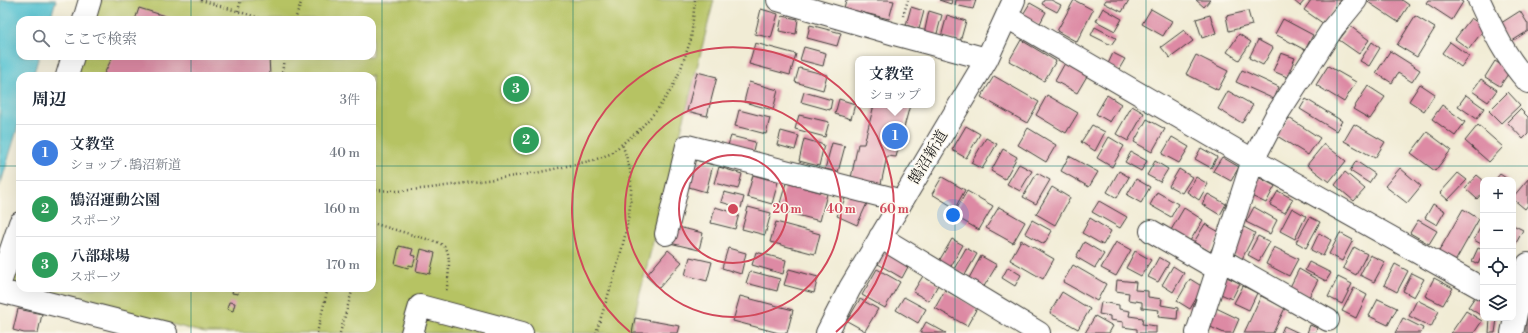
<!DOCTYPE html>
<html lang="ja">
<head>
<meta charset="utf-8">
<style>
	body { margin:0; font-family:"Libre Bodoni","Noto Serif JP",serif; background:#f2f2f3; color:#1f2937 }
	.controls { position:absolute; right:12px; bottom:12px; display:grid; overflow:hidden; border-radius:8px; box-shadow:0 4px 16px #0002 }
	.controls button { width:36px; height:36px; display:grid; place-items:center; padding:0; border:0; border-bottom:1px solid #e0e1e3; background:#fff; color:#1f2937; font:20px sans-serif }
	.you { position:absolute; left:953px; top:215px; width:14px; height:14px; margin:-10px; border:3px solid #fff; border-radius:50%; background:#1a73e8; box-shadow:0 0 0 6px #1a73e833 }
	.badge { display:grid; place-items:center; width:26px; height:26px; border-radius:50%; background:#d93025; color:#fff; font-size:13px; font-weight:700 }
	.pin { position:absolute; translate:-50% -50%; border:2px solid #fff; box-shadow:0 1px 4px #0006 }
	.popup { position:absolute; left:855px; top:56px; width:80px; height:52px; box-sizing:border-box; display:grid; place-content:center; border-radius:8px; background:#fff; filter:drop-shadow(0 1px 3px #0005); font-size:13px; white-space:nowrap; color:#747a83 }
	.popup b { font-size:15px; color:#1f2937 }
	.popup::after { content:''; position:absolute; left:50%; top:100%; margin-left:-8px; border:8px solid transparent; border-top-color:#fff }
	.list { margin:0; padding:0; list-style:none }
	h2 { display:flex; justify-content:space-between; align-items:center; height:52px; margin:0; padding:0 16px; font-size:17px }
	h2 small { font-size:13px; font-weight:400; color:#747a83 }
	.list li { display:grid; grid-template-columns:26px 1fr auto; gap:12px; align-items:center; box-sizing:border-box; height:56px; padding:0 16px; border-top:1px solid #e0e1e3 }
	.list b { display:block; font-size:15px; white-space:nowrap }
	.list p { margin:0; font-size:13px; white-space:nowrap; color:#747a83 }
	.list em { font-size:13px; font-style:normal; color:#747a83 }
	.icon { flex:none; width:22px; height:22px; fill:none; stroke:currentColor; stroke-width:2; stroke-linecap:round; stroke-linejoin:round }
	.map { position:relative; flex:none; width:1528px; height:333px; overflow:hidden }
	.search { position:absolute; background:#fff; box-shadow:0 4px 16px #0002; left:16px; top:16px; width:360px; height:44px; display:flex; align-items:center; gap:10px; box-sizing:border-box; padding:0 14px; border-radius:12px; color:#747a83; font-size:15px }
	.panel { position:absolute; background:#fff; box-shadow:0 4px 16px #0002; left:16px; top:72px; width:360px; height:220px; border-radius:12px }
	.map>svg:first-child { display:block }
</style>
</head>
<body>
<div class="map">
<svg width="1528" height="333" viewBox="0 0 1528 333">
	<rect width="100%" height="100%" fill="#fbf7ec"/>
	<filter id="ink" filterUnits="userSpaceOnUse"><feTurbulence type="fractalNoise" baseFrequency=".025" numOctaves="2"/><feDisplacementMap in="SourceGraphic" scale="8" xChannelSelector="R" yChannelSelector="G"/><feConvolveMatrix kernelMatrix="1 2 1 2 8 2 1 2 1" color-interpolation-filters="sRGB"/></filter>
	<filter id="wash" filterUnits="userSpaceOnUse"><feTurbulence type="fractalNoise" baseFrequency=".012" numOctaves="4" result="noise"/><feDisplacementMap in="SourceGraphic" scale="16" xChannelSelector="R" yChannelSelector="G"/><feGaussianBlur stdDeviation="0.9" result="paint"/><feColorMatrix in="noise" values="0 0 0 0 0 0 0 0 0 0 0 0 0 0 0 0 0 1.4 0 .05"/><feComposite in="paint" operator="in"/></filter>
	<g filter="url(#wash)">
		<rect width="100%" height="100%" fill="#f1ecd5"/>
		<path fill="#b6c364" stroke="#697040" d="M96,0H714L630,333H205L32,288H372V76H74L79,56H372V20H90Z
			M20,256V285L12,283Z"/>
		<path fill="#57c3d1" stroke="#3a7076" d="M0,0H56L50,20H20V56H39L33,76H20V120L0,186Z"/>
		<g id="blocks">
			<path fill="#dd8aa4" d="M846,0H888L894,1L889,19L844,8Z
				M939,0H952L951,4Z
				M956,0H976L973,9L955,5Z
				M1044,0H1051L1061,5L1057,12L1042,4Z
				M1074,0L1093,10L1077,42L1057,31Z
				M1106,0H1129L1122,12L1104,3Z
				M1196,0H1210L1204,7Z
				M1293,0H1305L1300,6Z
				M1311,0H1340L1324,24L1304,10Z
				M1370,0H1402L1409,5L1398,22L1368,2Z
				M1428,0H1459L1463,2L1452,20L1426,3Z
				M1030,3L1046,12L1039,25L1022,16Z
				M911,7L924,11L919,29L906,25Z
				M139,8L178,20H135Z
				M1103,8L1122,19L1115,31L1096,21Z
				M761,9L778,14L771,38L755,34Z
				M1151,9L1172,21L1163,36L1142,24Z
				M929,11L942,15L936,37L924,34Z
				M1248,11L1252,25L1229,31L1226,16Z
				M1520,11L1528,24V31L1509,43L1498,25Z
				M947,15L966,21L960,42L941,37Z
				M1210,15L1216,33L1202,38L1196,19Z
				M782,16L798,19L796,34L779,31Z
				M1415,16L1435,28L1417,57L1397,45Z
				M1471,18L1485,28L1469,49L1455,39Z
				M1283,19L1313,35L1305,50L1275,34Z
				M810,25L841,33L837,46L807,38Z
				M1350,26L1369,40L1359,54L1339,40Z
				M1095,27L1116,38L1111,45L1091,35Z
				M1184,30L1193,41L1170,58L1161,47Z
				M1239,34L1251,42L1239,60L1227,52Z
				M1021,40L1056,61L1044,81L1009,61Z
				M1258,40L1273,48L1263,65L1249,58Z
				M1372,42L1380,48L1369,66L1360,61Z
				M1450,42L1469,56L1461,67L1442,53Z
				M755,43L796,54L790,75L749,64Z
				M804,47L826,53L823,66L800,60Z
				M1390,51L1420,70L1412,82L1398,73L1392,83L1376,73Z
				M1113,53L1125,59L1118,71L1107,66Z
				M1281,53L1295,58L1287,77L1273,71Z
				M1196,55L1228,71L1218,90L1186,74Z
				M113,56H269L270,76H103Z
				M1495,61L1510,71L1500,86L1485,77Z
				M1065,63L1087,76L1077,93L1055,81Z
				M1328,66L1356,82L1344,102L1316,85Z
				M799,68L827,75L823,90L795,82Z
				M1242,70L1279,87L1274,99L1236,82Z
				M697,72L717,77L707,116L687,111Z
				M994,76L1039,102L1027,123L981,97Z
				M1481,79L1497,90L1488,102L1472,91Z
				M749,82L778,90L773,110L744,102Z
				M1420,84L1435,94L1424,111L1409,101Z
				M1368,86L1385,97L1370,119L1353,109Z
				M1228,91L1253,105L1242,123L1218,109Z
				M804,92L832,100L830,110L801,102Z
				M1508,92L1520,105L1501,123L1489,111Z
				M1047,95L1078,113L1066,133L1036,115Z
				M1107,95L1121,104L1110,122L1096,114Z
				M1466,95L1484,108L1477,119L1458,106Z
				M839,99L855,104L851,119L835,114Z
				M1306,99L1342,121L1336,131L1300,109Z
				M874,105H910L896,157L887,156L881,184L851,178L858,144H864Z
				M1442,105L1465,122L1455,136L1432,119Z
				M1132,106L1144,113L1128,141L1116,134Z
				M1520,109L1528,117V134L1523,139L1507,122Z
				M739,110L770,118L766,134L735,126Z
				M799,115L829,122L825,137L795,129Z
				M1289,118L1320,138L1308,155L1277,136Z
				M1147,119L1165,129L1152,152L1134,142Z
				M1354,124L1385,142L1375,158L1344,141Z
				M1092,125L1105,132L1095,151L1081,142Z
				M1478,125L1503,147L1489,162L1465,141Z
				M966,126L980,134L966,158L952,150Z
				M1028,128L1056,145L1046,162L1018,145Z
				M781,131L799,136L795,150L777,145Z
				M1427,132L1451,150L1435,171L1411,153Z
				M731,136L755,142L752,155L727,148Z
				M1109,137L1124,146L1112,167L1097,158Z
				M1172,137L1189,147L1179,163L1162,154Z
				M986,138L997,144L982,169L971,163Z
				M804,139L824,145L819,166L799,161Z
				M832,143L845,146L838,172L825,169Z
				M1324,144L1346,161L1329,182L1307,165Z
				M1201,148L1217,157L1211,168L1195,159Z
				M1003,149L1017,157L1005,179L991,171Z
				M1131,152L1147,161L1141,171L1125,162Z
				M1069,156L1098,172L1089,187L1061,171Z
				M1222,157L1239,167L1231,181L1213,171Z
				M689,158L713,165L706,192L682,185Z
				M1155,161L1168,169L1160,182L1147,175Z
				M1356,161L1375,174L1369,183L1350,171Z
				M1019,164L1032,171L1020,191L1007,184Z
				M719,167L742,174L738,189L714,183Z
				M1400,168L1421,186L1407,203L1385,186Z
				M1179,169L1192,177L1182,193L1169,186Z
				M1119,171L1129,177L1117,198L1107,192Z
				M1345,172L1365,189L1354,201L1335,185Z
				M1037,173L1050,180L1036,204L1023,197Z
				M1458,173L1467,180L1448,200L1440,193Z
				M1500,174L1509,180H1495Z
				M753,175L778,182L772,204L747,197Z
				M1477,175L1483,180V192L1477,199L1465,188Z
				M1256,176L1275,186L1266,203L1247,194Z
				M942,177L965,190L955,208L932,194Z
				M1196,177L1208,184L1199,200L1187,192Z
				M1136,179L1150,187L1141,203L1127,195Z
				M1528,179V205L1525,209L1513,199V197Z
				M786,183L827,194L820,221L778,210Z
				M1052,187L1070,198L1055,225L1036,214Z
				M849,190L869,199L857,225L837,216Z
				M967,191L993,206L979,230L953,215Z
				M1278,191L1293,199L1285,213L1270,205Z
				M724,192L744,197L741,208L721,202Z
				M1157,192L1178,204L1171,217L1150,205Z
				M1208,194L1226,204L1220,215L1202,204Z
				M1099,201L1127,217L1120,228L1092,212Z
				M1433,204L1445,211L1437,225L1425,218Z
				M715,207L739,214L735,229L711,223Z
				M748,207L771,213L765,235L742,229Z
				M999,207L1025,222L1013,243L986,228Z
				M1254,207L1277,220L1270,234L1246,222Z
				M1184,208L1203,220L1190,241L1171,230Z
				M1292,208L1306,216L1295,239L1280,231Z
				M1463,209L1479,219L1452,267L1435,258Z
				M1310,217L1320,222L1306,248L1296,242Z
				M1090,218L1111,231L1103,245L1082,233Z
				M1032,220L1052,231L1044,244L1025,233Z
				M1418,220L1437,231L1429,244L1410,233Z
				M776,222L820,234L815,254L770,242Z
				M1483,222V245L1474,240Z
				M1205,224L1221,233L1210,252L1194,242Z
				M1513,225L1523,230L1513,249Z
				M674,226L703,233L699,250L670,243Z
				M1242,226L1255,233L1242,259L1228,252Z
				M1319,233L1331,240L1323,256L1311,250Z
				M1340,233L1353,240L1342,261L1329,254Z
				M1258,236L1270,242L1259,261L1248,255Z
				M952,239L963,245L950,268L939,261Z
				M1021,240L1054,259L1043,279L1010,260Z
				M1084,242L1104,254L1095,268L1076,257Z
				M1116,242L1131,250L1116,276L1101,268Z
				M399,246L413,249L411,255L416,256L413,266L409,265L408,268L395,264Z
				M1274,247L1298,259L1289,276L1266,264Z
				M1354,247L1367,254L1356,275L1343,268Z
				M728,248L746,253L741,274L722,268Z
				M966,248L977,254L965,275L954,269Z
				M1478,248L1483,250V253L1478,264L1472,261Z
				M421,249L435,253L430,274L416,271Z
				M668,250L682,262L659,288L646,276Z
				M885,251L909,265L902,278L878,264Z
				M1135,251L1151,260L1141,276L1126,268Z
				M756,252L786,260L783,274L752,265Z
				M1370,255L1385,262L1374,282L1360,275Z
				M981,256L997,265L983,288L968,280Z
				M690,257L712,262L707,281L685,275Z
				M1159,257L1169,263L1158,282L1148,277Z
				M1309,262L1331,273L1326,281L1305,270Z
				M1395,264L1408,271L1397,292L1384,285Z
				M1073,265L1106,284L1097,301L1063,282Z
				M1173,266L1184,273L1173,292L1162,285Z
				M1008,267L1021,275L1015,286L1002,278Z
				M789,269L818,277L814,293L784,285Z
				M877,269L900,282L885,308L862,295Z
				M1299,269L1318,280L1309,297L1290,287Z
				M750,271L780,279L777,291L746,283Z
				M1412,273L1424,279L1414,297L1403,291Z
				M923,276L938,285L929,301L913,292Z
				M1224,276L1240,283L1232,299L1216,292Z
				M1338,277L1352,284L1342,304L1328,297Z
				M1434,278L1453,288L1443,305L1425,296Z
				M1190,279L1203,287L1190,309L1177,301Z
				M1117,280L1136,282L1135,290L1148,291V297L1162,299L1161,305L1178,308L1177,319L1158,317L1159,310L1142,308V302L1128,300L1129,293L1116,291Z
				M1243,286L1257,293L1249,310L1234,303Z
				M233,288H239L238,294L232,293Z
				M1354,288L1367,295L1356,318L1342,311Z
				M945,290L977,308L967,326L935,308Z
				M1062,292L1090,309L1078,329L1050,313Z
				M1477,294L1483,298V310L1480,315L1468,307Z
				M740,296L793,310L787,333H779L733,321Z
				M1261,296L1285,308L1273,333H1244Z
				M904,297L926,309L918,323L896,310Z
				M860,299L878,309L865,331L847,321Z
				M1378,299L1397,308L1388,325L1369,316Z
				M1417,300L1439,311L1431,327L1409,316Z
				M229,302L235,303L233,311L227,309Z
				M1101,302L1119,305V309L1130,311L1129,316L1143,318L1142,324L1156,326V333H1137V329L1123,327V322L1110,320V316L1099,314Z
				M1214,307L1239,319L1233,333H1224L1206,325Z
				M1526,308H1528V333H1526Z
				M18,309L42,314L38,333H24L13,330Z
				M1466,311L1482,321L1474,333H1451Z
				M1095,316L1113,326L1109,333H1085Z
				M635,318L680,326L678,333H632Z
				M1403,318L1423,328L1421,333H1395Z
				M1490,318L1497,319L1495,333H1489Z
				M926,322L946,333H920Z
				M1310,325L1317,328L1315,333H1307Z
				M1284,326L1299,333H1281Z"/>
		</g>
	</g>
	<g filter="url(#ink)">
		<use href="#blocks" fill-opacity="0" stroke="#3c3b38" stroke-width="1"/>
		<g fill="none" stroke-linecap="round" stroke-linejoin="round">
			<defs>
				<path id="minor" d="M778,0L898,35L987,59
					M1479,0C1493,30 1505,57 1528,82
					M1007,17L1253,160L1483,289
					M84,20L90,0
					M67,76L73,56
					M1151,231L1217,269
					M666,234L687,146L902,201
					M880,237L1039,333
					M1220,259L1328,320
					M0,283L20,223
					M0,291L166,333
					M412,333L420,306L522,333
					M827,333L850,288L987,59L1014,0
					M1197,333L1253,160L1276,116L1333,28L1356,0
					M1512,333L1523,279L1528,264"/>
			</defs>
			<use href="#minor" stroke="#3c3b38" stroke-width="24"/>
			<path stroke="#3c3b38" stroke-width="2.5" stroke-dasharray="1 3" stroke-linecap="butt" d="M201,0L266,20
				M238,11L241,0
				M903,16L908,0
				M295,20L302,0
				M282,76L284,56
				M372,190L399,191L431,188L536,173L594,160L610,154L638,131L657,110L671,90L680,71L691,39L695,0
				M372,223L437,242C439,243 443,245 445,247C452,254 448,283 446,292
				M317,333L328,288
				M340,333L353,288
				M596,333C610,287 637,218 630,170C628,162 625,152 622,144"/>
			<use href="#minor" stroke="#fff" stroke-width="22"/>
		</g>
	</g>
	<path fill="none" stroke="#0f766e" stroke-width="1" stroke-opacity="0.55" d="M191,0V20M382,0V333M573,0V333M764,0V333M955,0V333M1146,0V333M1337,0V333M191,56V76M0,166H20M372,166H1528M191,288V333"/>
	<g fill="none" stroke="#d1495b" stroke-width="2">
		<circle cx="733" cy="209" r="54"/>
		<circle cx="733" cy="209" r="108"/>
		<path d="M630 332A161 161 0 1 1 836 332"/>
	</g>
	<g text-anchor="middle" stroke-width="3" stroke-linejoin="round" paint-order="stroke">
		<g font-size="15" fill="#1c1c1c" stroke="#fbf7ec">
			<text transform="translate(928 157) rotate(-59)" y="5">鵠沼新道</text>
		</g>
	</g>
	<circle cx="733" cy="209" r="6" fill="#d1495b" stroke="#fbf7ec" stroke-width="2"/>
	<g font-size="12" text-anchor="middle" font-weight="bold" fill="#d1495b" stroke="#fbf7ec" stroke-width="3" stroke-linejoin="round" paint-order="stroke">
		<text x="787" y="213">20 m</text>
		<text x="841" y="213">40 m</text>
		<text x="894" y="213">60 m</text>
	</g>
</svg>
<div class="controls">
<button>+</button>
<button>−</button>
<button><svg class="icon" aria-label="locate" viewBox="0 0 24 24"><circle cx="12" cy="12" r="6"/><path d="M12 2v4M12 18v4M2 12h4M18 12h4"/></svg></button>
<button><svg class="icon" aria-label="layers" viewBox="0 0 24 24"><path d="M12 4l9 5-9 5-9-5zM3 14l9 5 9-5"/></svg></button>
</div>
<div class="you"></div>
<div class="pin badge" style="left:895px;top:136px;background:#3f7fe0">1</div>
<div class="popup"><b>文教堂</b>ショップ</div>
<div class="pin badge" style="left:526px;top:140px;background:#2e9e5b">2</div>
<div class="pin badge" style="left:516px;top:89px;background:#2e9e5b">3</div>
<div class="search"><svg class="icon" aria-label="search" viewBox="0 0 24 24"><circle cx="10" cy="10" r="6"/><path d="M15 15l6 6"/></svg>ここで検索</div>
<section class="panel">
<h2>周辺<small>3件</small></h2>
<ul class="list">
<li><span class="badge" style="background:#3f7fe0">1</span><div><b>文教堂</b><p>ショップ · 鵠沼新道</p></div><em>40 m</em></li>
<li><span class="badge" style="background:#2e9e5b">2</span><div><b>鵠沼運動公園</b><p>スポーツ</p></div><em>160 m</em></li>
<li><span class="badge" style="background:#2e9e5b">3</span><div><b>八部球場</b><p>スポーツ</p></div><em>170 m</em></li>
</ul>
</section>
</div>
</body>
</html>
